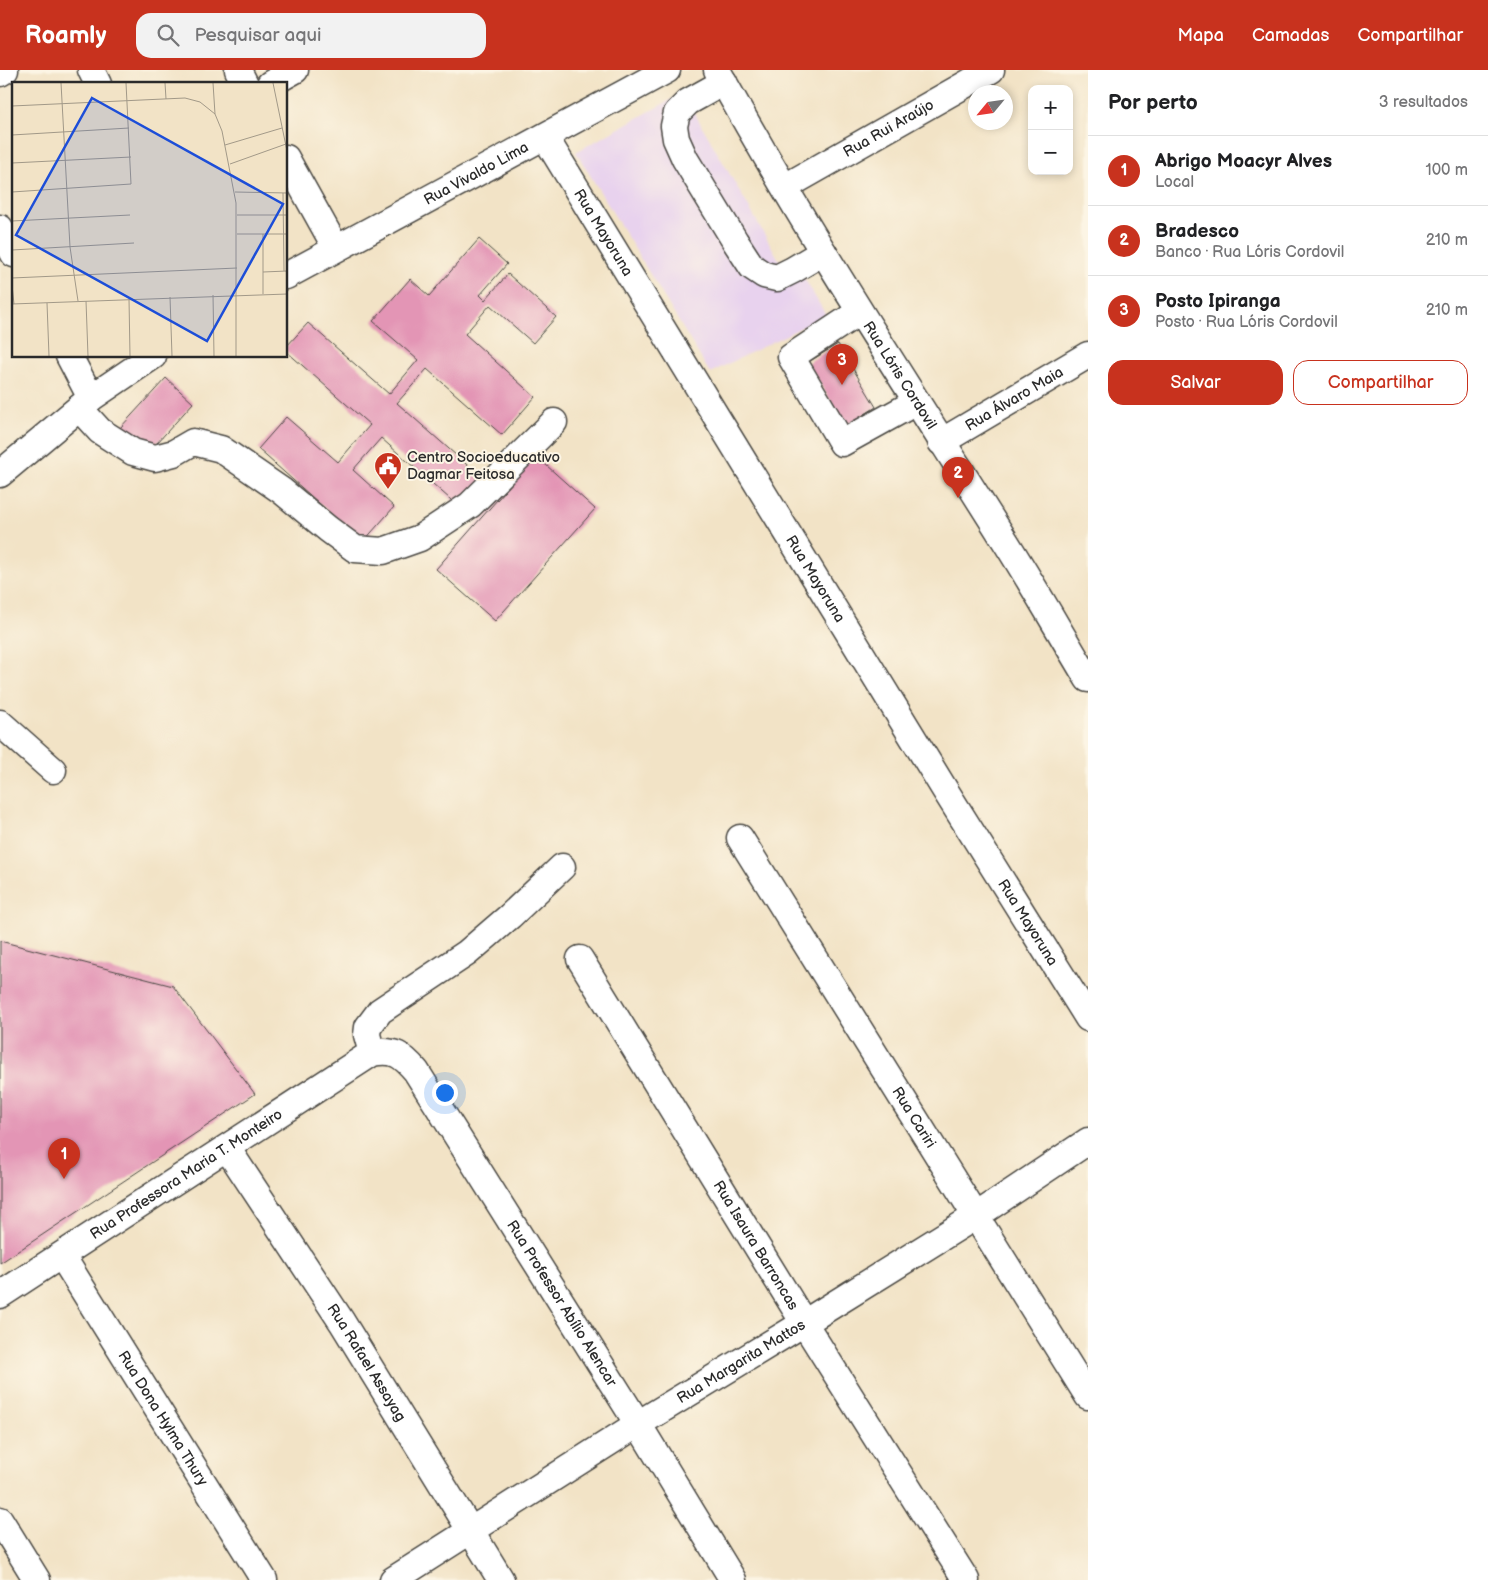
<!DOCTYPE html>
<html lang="pt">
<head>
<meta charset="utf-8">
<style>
	body { margin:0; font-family:"Balsamiq Sans",sans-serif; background:#f2f2f2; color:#202124 }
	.controls { position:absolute; right:15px; top:15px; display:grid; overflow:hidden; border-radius:10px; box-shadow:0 2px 8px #0003 }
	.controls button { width:45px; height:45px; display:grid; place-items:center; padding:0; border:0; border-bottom:1px solid #e0e0e0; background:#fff; color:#202124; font:25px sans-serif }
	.compass { position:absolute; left:968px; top:15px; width:45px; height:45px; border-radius:50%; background:#fff; box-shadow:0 2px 8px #0003; rotate:241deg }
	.you { position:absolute; left:444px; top:1022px; width:18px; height:18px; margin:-12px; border:4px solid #fff; border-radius:50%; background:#1a73e8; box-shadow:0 0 0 8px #1a73e833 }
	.badge { display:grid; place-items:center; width:32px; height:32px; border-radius:50%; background:#c8321e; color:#fff; font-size:16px; font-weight:700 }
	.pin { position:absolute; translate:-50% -41px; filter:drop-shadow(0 1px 2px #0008) }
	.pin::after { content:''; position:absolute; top:26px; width:18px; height:15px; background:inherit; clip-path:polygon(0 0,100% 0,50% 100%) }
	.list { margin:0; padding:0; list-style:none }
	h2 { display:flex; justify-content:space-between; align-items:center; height:65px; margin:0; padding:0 20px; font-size:21px }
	h2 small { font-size:16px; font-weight:400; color:#757577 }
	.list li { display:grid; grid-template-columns:32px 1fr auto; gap:15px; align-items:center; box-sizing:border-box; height:70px; padding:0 20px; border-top:1px solid #e0e0e0 }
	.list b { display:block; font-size:19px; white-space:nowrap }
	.list p { margin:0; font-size:16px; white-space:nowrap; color:#757577 }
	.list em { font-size:16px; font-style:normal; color:#757577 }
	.actions { display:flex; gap:10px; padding:15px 20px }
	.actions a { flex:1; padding:11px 0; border:1px solid #c8321e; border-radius:15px; text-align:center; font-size:18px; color:#c8321e }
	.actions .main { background:#c8321e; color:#fff }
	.icon { flex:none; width:28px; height:28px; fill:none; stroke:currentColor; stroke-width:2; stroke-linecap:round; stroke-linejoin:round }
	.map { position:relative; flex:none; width:1088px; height:1510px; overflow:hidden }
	header { display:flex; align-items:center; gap:30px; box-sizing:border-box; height:70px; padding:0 25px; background:#c8321e; color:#fff }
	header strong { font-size:24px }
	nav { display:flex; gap:28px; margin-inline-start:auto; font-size:18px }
	.search { width:350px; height:45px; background:#f2f2f2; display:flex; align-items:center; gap:12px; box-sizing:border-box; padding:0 18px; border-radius:15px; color:#757577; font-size:19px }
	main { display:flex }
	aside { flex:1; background:#fff }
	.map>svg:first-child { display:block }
</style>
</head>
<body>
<header>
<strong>Roamly</strong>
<div class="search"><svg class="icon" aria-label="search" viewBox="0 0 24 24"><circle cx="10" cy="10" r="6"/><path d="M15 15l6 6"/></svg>Pesquisar aqui</div>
<nav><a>Mapa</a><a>Camadas</a><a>Compartilhar</a></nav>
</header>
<main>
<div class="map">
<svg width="1088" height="1510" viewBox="0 0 1088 1510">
	<rect width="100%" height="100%" fill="#fcf5e5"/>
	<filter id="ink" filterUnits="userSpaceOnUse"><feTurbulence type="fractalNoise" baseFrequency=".02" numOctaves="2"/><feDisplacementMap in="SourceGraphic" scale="10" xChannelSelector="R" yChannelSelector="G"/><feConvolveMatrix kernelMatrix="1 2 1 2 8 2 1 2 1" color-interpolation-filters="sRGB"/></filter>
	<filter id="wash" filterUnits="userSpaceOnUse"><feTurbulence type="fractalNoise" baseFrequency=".0096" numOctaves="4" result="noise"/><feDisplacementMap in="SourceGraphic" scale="20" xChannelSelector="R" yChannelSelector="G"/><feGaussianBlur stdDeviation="1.12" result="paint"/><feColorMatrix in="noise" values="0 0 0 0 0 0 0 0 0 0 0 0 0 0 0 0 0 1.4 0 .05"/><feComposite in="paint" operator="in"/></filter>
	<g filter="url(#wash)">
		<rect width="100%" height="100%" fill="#f2e3c6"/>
		<path fill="#e8d2ee" d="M683,23L782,195L794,191L826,245L710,303L576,82Z"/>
		<g id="blocks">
			<path fill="#e395b5" d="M479,169L507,194L480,225L485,230L508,204L556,247L533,273L490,235L465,264L535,327L502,365L427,299L397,333L483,409L459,437L381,368L353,400L394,437L363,472L258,379L286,347L338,392L370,355L286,281V277L308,253L389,324L418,290L373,251L410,209L429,226Z
				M838,274L876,337L846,356L807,293Z
				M166,308L193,333L148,383L120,358Z
				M536,386L595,439L495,551L436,499Z
				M0,871L173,916L255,1024L0,1193Z"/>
		</g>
	</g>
	<g filter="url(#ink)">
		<use href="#blocks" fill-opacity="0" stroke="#494742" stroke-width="1"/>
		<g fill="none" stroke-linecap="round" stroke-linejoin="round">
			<defs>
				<g id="minor">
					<path d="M91,0L98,14"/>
					<path d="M238,0L245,14"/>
					<path id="s1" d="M717,0C805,160 905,312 1002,466C1032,513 1059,561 1088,609"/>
					<path d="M0,3L5,0"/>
					<path d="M724,12L688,32L677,43L674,56L676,69L685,89L735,171L752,197L764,205L777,208L793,200L823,182"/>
					<path d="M270,14L295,0"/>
					<path id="s2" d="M545,67L945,720L1088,948"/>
					<path d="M286,88L336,178"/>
					<path id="s3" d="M785,117L991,0"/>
					<path d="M0,158L14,184"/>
					<path id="s4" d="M286,206L667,0"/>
					<path d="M859,242L791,287L842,373L916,332"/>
					<path d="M69,286L91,328"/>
					<path d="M79,338L100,361L133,382L155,388L174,383L193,372L221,379L282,421L328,459L355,479L383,481L420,468L470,435L554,352"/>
					<path id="s5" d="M941,372L1088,285"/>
					<path d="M0,404L91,328L153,286"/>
					<path d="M0,653L53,700"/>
					<path id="s6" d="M740,768L1088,1326"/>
					<path id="s7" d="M580,889L804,1253L966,1510"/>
					<path d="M372,983L367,965L368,957L380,941L467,883L510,846L562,797"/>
					<path id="s8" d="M227,1078L342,1252L501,1510"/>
					<path id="s9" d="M62,1186L264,1510"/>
					<path id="s10" d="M0,1225L372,983C395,979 402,985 416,1001L638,1354L733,1510"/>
					<path d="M0,1450L37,1510"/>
					<path id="s11" d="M393,1510L638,1354L804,1253L976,1146L1088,1071"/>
				</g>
			</defs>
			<use href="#minor" stroke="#494742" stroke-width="29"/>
			<use href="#minor" stroke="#fff" stroke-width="26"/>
		</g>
	</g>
	<defs>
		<symbol id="civic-pin" viewBox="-11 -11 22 30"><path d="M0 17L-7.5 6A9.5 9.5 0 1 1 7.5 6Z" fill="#c8321e" stroke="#fcf5e5"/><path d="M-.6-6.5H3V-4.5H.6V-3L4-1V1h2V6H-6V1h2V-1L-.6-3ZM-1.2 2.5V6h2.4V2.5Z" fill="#fff"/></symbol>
	</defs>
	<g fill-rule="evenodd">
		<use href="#civic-pin" x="372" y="380" width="32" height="43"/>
	</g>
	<g text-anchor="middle" stroke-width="4" stroke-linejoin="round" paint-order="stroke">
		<g font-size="15" fill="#2b2b2b" stroke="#fcf5e5">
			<text dy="5" stroke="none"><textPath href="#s3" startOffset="119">Rua Rui Araújo</textPath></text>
			<text dy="5" stroke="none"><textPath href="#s4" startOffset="216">Rua Vivaldo Lima</textPath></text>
			<text dy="5" stroke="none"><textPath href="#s2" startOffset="112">Rua Mayoruna</textPath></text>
			<text dy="5" stroke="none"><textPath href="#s1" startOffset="356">Rua Lóris Cordovil</textPath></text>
			<text dy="5" stroke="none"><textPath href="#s5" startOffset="85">Rua Álvaro Maia</textPath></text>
			<text dy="5" stroke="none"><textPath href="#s2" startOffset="518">Rua Mayoruna</textPath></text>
			<text dy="5" stroke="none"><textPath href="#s2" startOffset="922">Rua Mayoruna</textPath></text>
			<text dy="5" stroke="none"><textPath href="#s6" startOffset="329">Rua Cariri</textPath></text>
			<text dy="5" stroke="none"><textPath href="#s10" startOffset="222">Rua Professora Maria T. Monteiro</textPath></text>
			<text dy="5" stroke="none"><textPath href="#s7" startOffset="336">Rua Isaura Barroncas</textPath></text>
			<text dy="5" stroke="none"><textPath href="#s10" startOffset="769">Rua Professor Abílio Alencar</textPath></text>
			<text dy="5" stroke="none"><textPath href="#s11" startOffset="411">Rua Margarita Mattos</textPath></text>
			<text dy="5" stroke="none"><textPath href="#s8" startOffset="256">Rua Rafael Assayag</textPath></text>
			<text dy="5" stroke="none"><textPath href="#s9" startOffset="191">Rua Dona Hylma Thury</textPath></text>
		</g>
		<g font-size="15" fill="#2b2b2b" stroke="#fcf5e5" text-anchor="start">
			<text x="407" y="392">Centro Socioeducativo<tspan x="407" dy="17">Dagmar Feitosa</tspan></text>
		</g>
	</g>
	<g transform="translate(12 12)">
		<rect width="275" height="275" fill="#f2e3c6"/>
		<path fill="none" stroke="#a29988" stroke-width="1" d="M49,1L58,165L66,219M153,1L154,17M201,1L203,32L210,49L224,121V274M261,1L275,69M0,24L173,16L188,20L203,32M0,53L117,46M213,63L270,46M0,81L119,75M218,82L274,62M0,110L119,102L114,1M223,110L275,111M271,111L272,189M225,133H275M0,139L118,133M225,152H275M251,152V212M0,168L122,161M251,190L275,189M0,196L225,186M0,203L2,222M201,213L202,274M158,215L160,274M117,217L118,274M74,219L76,274M35,221L37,274M0,222L275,212"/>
		<path fill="#1d4ed8" fill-opacity="0.15" stroke="#1d4ed8" stroke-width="2.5" d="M80,16L271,122L195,259L4,153Z"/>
		<rect width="275" height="275" fill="none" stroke="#2b2b2b" stroke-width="2.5"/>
	</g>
</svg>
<div class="controls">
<button>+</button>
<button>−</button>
</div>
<svg class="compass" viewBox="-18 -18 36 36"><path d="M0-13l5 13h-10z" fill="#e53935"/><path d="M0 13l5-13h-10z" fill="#757577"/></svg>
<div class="you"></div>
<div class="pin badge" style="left:64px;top:1109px">1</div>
<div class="pin badge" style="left:958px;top:428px">2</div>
<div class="pin badge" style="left:842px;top:315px">3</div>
</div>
<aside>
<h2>Por perto<small>3 resultados</small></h2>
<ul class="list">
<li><span class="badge">1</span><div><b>Abrigo Moacyr Alves</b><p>Local</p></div><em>100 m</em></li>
<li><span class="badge">2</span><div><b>Bradesco</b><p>Banco · Rua Lóris Cordovil</p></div><em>210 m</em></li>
<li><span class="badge">3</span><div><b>Posto Ipiranga</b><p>Posto · Rua Lóris Cordovil</p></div><em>210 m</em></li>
</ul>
<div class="actions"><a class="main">Salvar</a><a>Compartilhar</a></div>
</aside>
</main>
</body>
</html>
